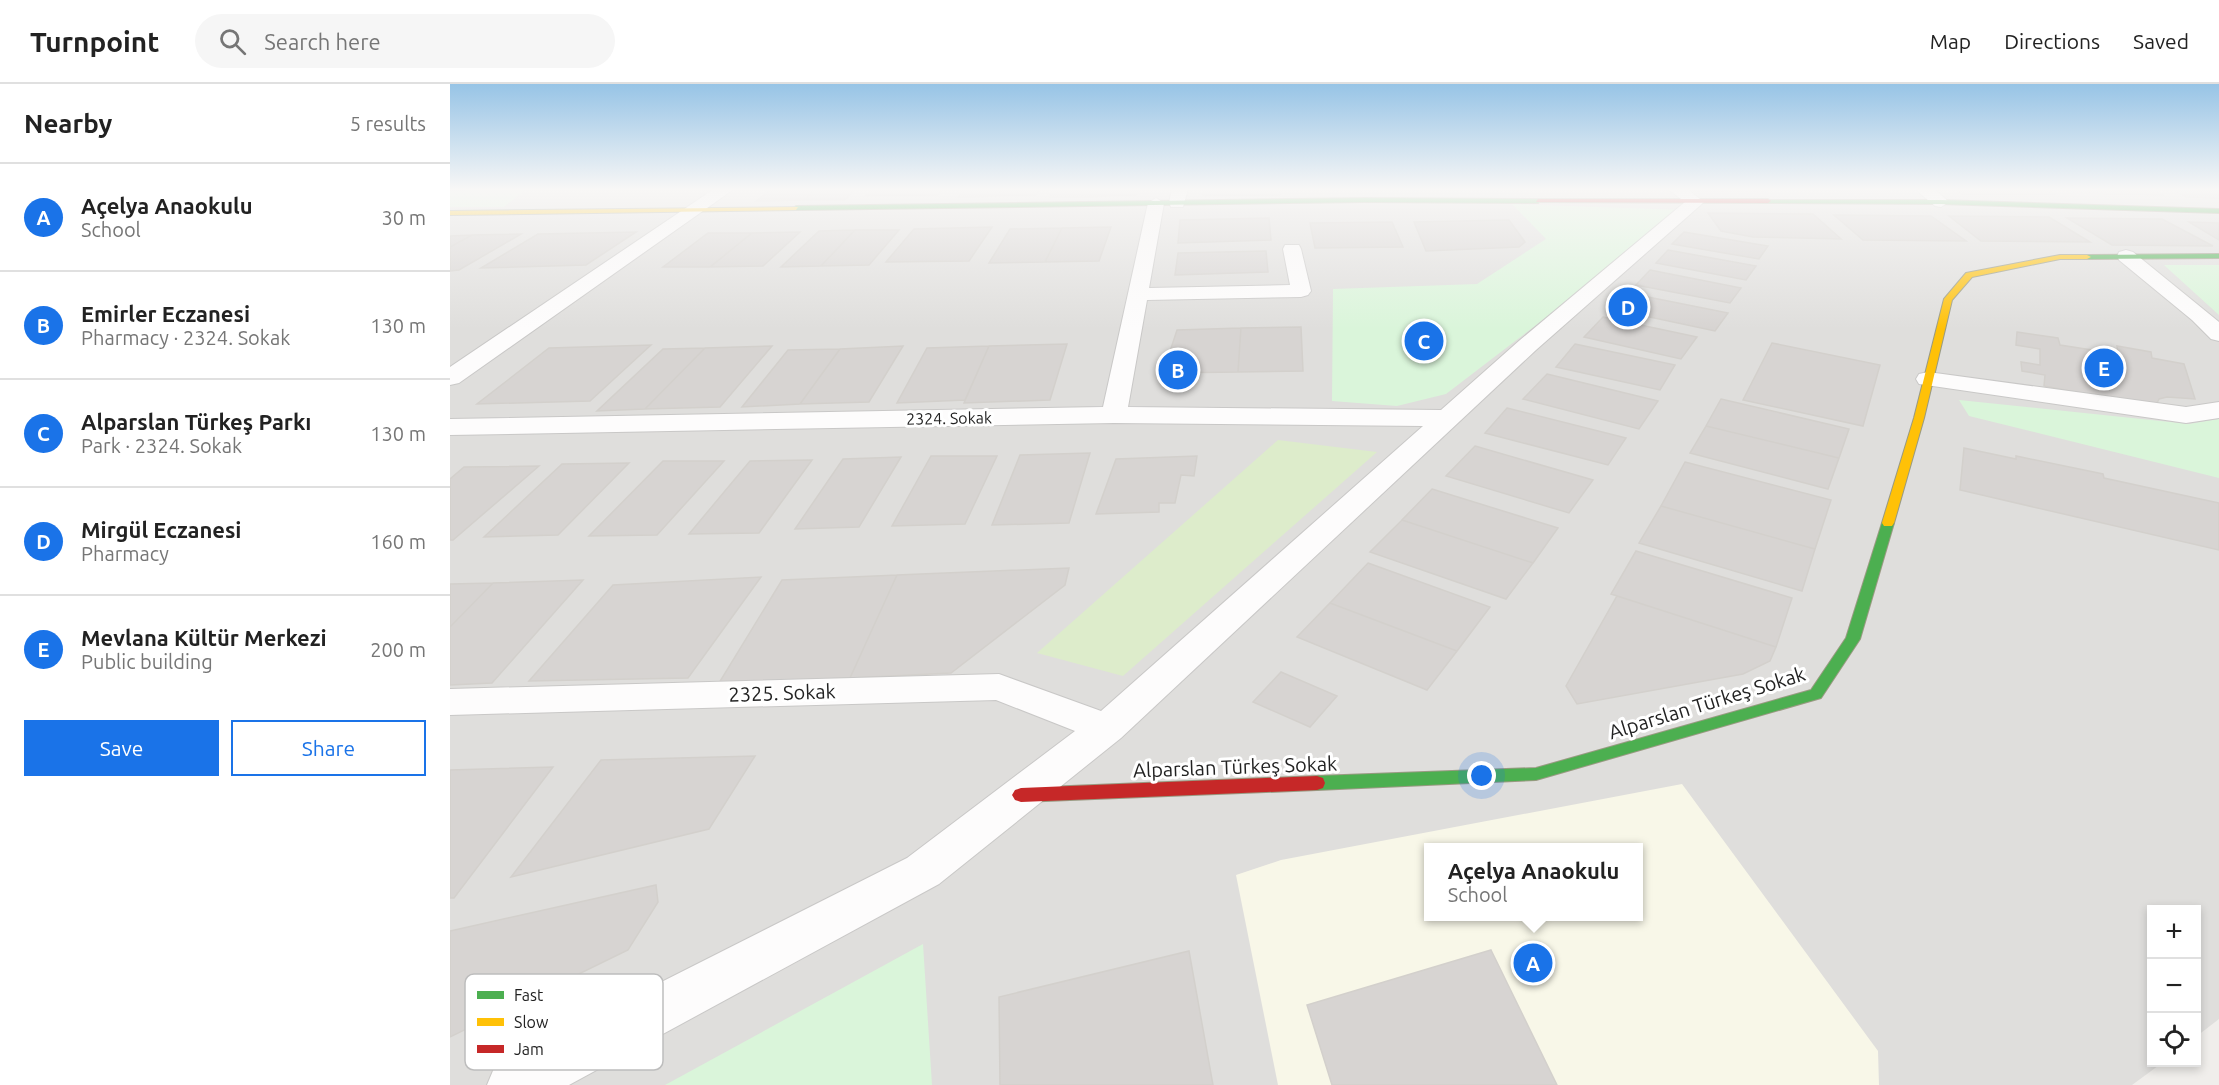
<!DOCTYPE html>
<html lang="en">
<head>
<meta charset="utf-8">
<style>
	body { margin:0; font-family:Ubuntu,sans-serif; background:#f6f6f6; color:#222 }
	.controls { position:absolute; right:18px; bottom:18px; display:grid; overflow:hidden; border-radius:0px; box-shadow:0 3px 9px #0003 }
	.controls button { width:54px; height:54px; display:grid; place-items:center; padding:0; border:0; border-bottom:2px solid #e0e0e0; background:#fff; color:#222; font:30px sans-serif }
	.you { position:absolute; left:1032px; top:692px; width:21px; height:21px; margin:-15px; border:4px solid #fff; border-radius:50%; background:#1a73e8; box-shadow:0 0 0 9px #1a73e833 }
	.badge { display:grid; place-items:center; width:39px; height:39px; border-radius:50%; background:#1a73e8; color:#fff; font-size:20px; font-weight:700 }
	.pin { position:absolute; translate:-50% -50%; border:3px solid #fff; box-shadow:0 2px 6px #0006 }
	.popup { position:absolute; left:974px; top:759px; width:219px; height:78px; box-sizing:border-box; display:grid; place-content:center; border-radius:0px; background:#fff; filter:drop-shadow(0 2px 4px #0005); font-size:20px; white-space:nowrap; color:#767676 }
	.popup b { font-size:22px; color:#222 }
	.popup::after { content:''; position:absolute; left:50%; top:100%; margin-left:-12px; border:12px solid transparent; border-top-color:#fff }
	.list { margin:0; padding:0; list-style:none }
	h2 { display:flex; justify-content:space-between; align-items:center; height:78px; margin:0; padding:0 24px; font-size:26px }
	h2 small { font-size:20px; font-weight:400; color:#767676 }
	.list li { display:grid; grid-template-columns:39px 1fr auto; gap:18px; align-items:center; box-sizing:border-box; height:108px; padding:0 24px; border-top:2px solid #e0e0e0 }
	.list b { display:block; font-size:22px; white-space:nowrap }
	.list p { margin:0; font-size:20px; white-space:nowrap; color:#767676 }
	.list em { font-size:20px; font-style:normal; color:#767676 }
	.actions { display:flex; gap:12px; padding:18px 24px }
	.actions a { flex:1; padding:14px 0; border:2px solid #1a73e8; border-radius:0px; text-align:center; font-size:21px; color:#1a73e8 }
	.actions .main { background:#1a73e8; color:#fff }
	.icon { flex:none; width:33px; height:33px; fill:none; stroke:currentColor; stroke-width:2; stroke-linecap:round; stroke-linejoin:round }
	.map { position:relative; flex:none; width:1769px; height:1001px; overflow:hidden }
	header { display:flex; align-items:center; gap:36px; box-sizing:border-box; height:84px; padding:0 30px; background:#fff; border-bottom:2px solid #e0e0e0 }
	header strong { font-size:28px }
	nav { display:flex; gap:33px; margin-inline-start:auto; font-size:21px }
	.search { width:420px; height:54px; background:#f6f6f6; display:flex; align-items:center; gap:15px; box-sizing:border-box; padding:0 21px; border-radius:33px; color:#767676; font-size:22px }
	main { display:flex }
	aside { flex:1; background:#fff }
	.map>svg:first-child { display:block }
</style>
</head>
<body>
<header>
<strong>Turnpoint</strong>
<div class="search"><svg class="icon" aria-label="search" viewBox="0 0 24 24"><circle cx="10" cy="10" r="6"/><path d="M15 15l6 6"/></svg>Search here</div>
<nav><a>Map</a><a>Directions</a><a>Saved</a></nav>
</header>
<main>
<aside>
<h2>Nearby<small>5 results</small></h2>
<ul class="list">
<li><span class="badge">A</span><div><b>Açelya Anaokulu</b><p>School</p></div><em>30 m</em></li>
<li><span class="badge">B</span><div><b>Emirler Eczanesi</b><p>Pharmacy · 2324. Sokak</p></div><em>130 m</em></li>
<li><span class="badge">C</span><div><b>Alparslan Türkeş Parkı</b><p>Park · 2324. Sokak</p></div><em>130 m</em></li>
<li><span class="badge">D</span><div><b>Mirgül Eczanesi</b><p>Pharmacy</p></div><em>160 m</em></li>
<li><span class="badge">E</span><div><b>Mevlana Kültür Merkezi</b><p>Public building</p></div><em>200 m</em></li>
</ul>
<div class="actions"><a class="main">Save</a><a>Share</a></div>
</aside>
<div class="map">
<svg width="1769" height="1001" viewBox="0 0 1769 1001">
	<rect width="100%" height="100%" fill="#f0eeeb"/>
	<path fill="#dfdedc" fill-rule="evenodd" d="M0,105H1769V935L1747,952L1746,826H1702V978L1712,979L1682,1001H0ZM978,764H1188V832H978Z"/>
	<path fill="#f8f7e8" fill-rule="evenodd" d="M1232,700L1428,967L1429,1001H828L786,791L831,776ZM978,764H1188V832H978Z"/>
	<path fill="#ddeccb" d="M828,356L927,368L673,592L587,569Z"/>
	<path fill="#daf5da" d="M33,105H76L54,123H0V108Z
		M1062,120L1236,126L996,310L947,322L882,317L883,205L1027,200L1096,155Z
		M1714,181H1769V231Z
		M1509,316L1739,340L1769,335V394L1519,332Z
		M473,860L482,1001H215Z"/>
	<path fill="#d7d4d2" stroke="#d3d0cc" stroke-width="1.5" d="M321,105H367L355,116L306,117Z
		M367,105H406L395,116H354Z
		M423,105H493L487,111L415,112Z
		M513,105H551L547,112L508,113Z
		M551,105H590L586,111L547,112Z
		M603,105H634L632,113H600Z
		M634,105H688L686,111L632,113Z
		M754,105H830V111L753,112Z
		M1227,105H1310L1315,108L1230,107Z
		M1363,105H1434L1437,107L1365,106Z
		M1505,105H1595L1605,110H1512Z
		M1618,105H1702L1712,111L1625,109Z
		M1722,105H1769V114L1736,113Z
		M1258,129L1363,130L1391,155L1303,153L1271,147Z
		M1384,131L1481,132L1516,157L1413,156Z
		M1499,132L1599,133L1640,158L1531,157Z
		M819,134L821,156L728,159L730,136Z
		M1617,134L1712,135L1763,162L1662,161Z
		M1059,136L1075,158L1069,163L976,167L964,138Z
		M942,138L953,163L865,164L860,139Z
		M1739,138L1769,139V156Z
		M542,143L519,177L436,178L464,145Z
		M661,143L649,177L595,178L612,144Z
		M612,144L595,178L539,179L560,145Z
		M405,146L371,182L331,183L369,147Z
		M405,146H449L419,181L371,182Z
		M186,148L136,181L31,184L88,150Z
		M350,148L313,182L260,183L302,149Z
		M1234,148L1318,162L1309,175L1222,160Z
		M258,149H302L260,183H213Z
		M71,150L9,186L0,187V163L22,151Z
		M22,151L0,163V152Z
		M1218,166L1306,182L1296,196L1206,179Z
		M816,167L818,188L725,191L728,169Z
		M1200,186L1291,204L1280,219L1186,201Z
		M1183,210L1278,229L1265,247L1167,226Z
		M1153,233L1247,253L1231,275L1134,253Z
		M851,243L853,287L788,288L791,244Z
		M791,244L788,288L713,289L727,246Z
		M1567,248L1608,254L1610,261L1668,270L1667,262L1701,268L1702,274L1734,280L1745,315L1717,313L1709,315L1705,323L1594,302L1595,291L1572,287L1571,278L1590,281V265L1566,261Z
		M1322,259L1430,281L1413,342L1293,316Z
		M617,260L600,316L514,319L539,262Z
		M1125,260L1225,281L1210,306L1106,283Z
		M201,261L140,317L27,320L99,264Z
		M322,262L270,323L195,325L255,264Z
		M453,262L419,318L350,320L390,265Z
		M539,262L515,316L447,319L477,264Z
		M255,264L195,325L147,327L213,265Z
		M390,265L350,320L292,323L338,266Z
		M1097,290L1208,317L1189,345L1073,315Z
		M1271,315L1399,345L1389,374L1256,342Z
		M1057,324L1176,354L1158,381L1035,349Z
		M1256,342L1389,374L1378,405L1240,369Z
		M1025,362L1143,396L1119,429L996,392Z
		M1514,364L1566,375V372L1653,390L1654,394L1769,419V466L1510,406Z
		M640,369L619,439L542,441L570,371Z
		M481,372H547L515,440L442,442Z
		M747,372L744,392L731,391L725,419H709V428L646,430L666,375Z
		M451,373L409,443L345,445L393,375Z
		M362,376L309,449L239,450L300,377Z
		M213,377H274L207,451L139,452Z
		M1235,378L1381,416L1365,465L1211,422Z
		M179,379L108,451L34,453L112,380Z
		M89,382L3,456H0V395L14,383Z
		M982,405L1108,444L1083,479L952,436Z
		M1211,422L1365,465L1352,507L1189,459Z
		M952,436L1083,479L1056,515L920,468Z
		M1186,467L1342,514L1326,563L1161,510Z
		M918,479L1040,523L1007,567L880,519Z
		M619,484L615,501L501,589L400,594L447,491Z
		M447,491L400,594L269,599L332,496Z
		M311,493L238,594L79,597L163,501Z
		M133,496L42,599L0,601V543L43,499Z
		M43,499L0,543V500Z
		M1167,512L1326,563L1320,577L1293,590L1127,620L1116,602Z
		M880,519L1007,567L977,606L847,553Z
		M831,588L887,612L860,643L803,618Z
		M305,672L259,745L61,793L151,676Z
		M103,683L4,814H0V686Z
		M206,801L208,818L178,866L0,953V847Z
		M1041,866L1107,1001H882L857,921Z
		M739,867L763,1001H550L549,913Z"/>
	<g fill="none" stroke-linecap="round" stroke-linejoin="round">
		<defs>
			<path id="street" d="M264,105H284L9,299L0,301V283Z
				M722,105H738L733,123H721L719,119Z
				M1218,105H1237L1254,118L1086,266L671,654L489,800L119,1001H37L45,982L457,774L625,647L546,616L0,631V605L549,590L651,627L973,342L664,339L0,351V335L653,323L698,119L706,114L714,119L699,204L840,201L833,165L835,161H849L851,165L861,207L858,211L851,213L697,216L678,323L991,326L1070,256L1235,118Z
				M1465,105H1484L1499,118L1491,123L1485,122Z
				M1676,166L1683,168L1769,238V257L1761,255L1742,236L1669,176L1667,172L1669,168Z
				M1478,288L1736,323L1769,318V334L1736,339L1469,300L1466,295L1469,290Z"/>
			<path id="fast" d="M915,114L1088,115L1091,117L1088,119L915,118L346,126L343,124L346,122Z
				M1316,116H1491L1769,125V129L1491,120L1318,119Z
				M1769,170V174L1637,175L1633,173L1637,171Z
				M1438,435L1444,439L1410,555L1371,614L1086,696L867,706L861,704L859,699L861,694L867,692L1086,684L1361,606L1396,554L1432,439Z"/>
			<path id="slow" d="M348,123L346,126L0,131V127Z
				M1610,171H1637L1641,173L1637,175H1610L1522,193L1502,216L1474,334L1444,439L1442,442H1434L1432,439L1464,334L1494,215L1516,189Z"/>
			<path id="jam" d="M1088,115H1318L1321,117L1318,119L1086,118Z
				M867,692L873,694L875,699L873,704L867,706L571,718L565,716L562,711L565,706L571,704Z"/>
		</defs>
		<use href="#street" stroke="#c9c8c7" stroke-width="2"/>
		<use href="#fast" stroke="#999a82" stroke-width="2"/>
		<use href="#slow" stroke="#999a82" stroke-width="2"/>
		<use href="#jam" stroke="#999a82" stroke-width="2"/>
		<use href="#street" fill="#fdfcfc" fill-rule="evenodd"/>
		<use href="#fast" fill="#4caf50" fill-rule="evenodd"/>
		<use href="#slow" fill="#ffc107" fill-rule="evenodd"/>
		<use href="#jam" fill="#c62828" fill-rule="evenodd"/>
	</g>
	<linearGradient id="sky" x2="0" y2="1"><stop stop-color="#97c4e6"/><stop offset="0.43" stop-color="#f8f7f6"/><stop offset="1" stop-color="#f8f7f6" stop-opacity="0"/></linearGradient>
	<rect width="1769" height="245" fill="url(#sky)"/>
	<g text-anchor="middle" stroke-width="6" stroke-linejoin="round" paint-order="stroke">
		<g font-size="16" fill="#222" stroke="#fff">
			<text transform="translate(499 334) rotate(-1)" y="6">2324. Sokak</text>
		</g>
		<g font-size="20" fill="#222" stroke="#fff">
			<text transform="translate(332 609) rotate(-2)" y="7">2325. Sokak</text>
			<text transform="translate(1257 619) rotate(-17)" y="7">Alparslan Türkeş Sokak</text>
			<text transform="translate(785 683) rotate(-2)" y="7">Alparslan Türkeş Sokak</text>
		</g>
	</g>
	<rect x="15" y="890" width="198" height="96" rx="9" fill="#fff" stroke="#bdbdbd" stroke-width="1.5"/>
	<rect x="27" y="907" width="27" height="8" fill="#4caf50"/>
	<rect x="27" y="934" width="27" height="8" fill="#ffc107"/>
	<rect x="27" y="961" width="27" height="8" fill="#c62828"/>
	<g font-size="16" fill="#222">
		<text x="64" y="917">Fast</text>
		<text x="64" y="944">Slow</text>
		<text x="64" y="971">Jam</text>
	</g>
</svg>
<div class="controls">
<button>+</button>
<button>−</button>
<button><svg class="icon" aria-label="locate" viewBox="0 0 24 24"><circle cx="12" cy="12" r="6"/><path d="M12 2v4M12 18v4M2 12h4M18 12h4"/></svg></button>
</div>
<div class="you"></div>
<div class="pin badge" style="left:1083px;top:879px">A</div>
<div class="popup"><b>Açelya Anaokulu</b>School</div>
<div class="pin badge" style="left:728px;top:286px">B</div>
<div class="pin badge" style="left:974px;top:257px">C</div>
<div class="pin badge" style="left:1178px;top:223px">D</div>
<div class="pin badge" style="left:1654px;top:284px">E</div>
</div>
</main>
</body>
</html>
